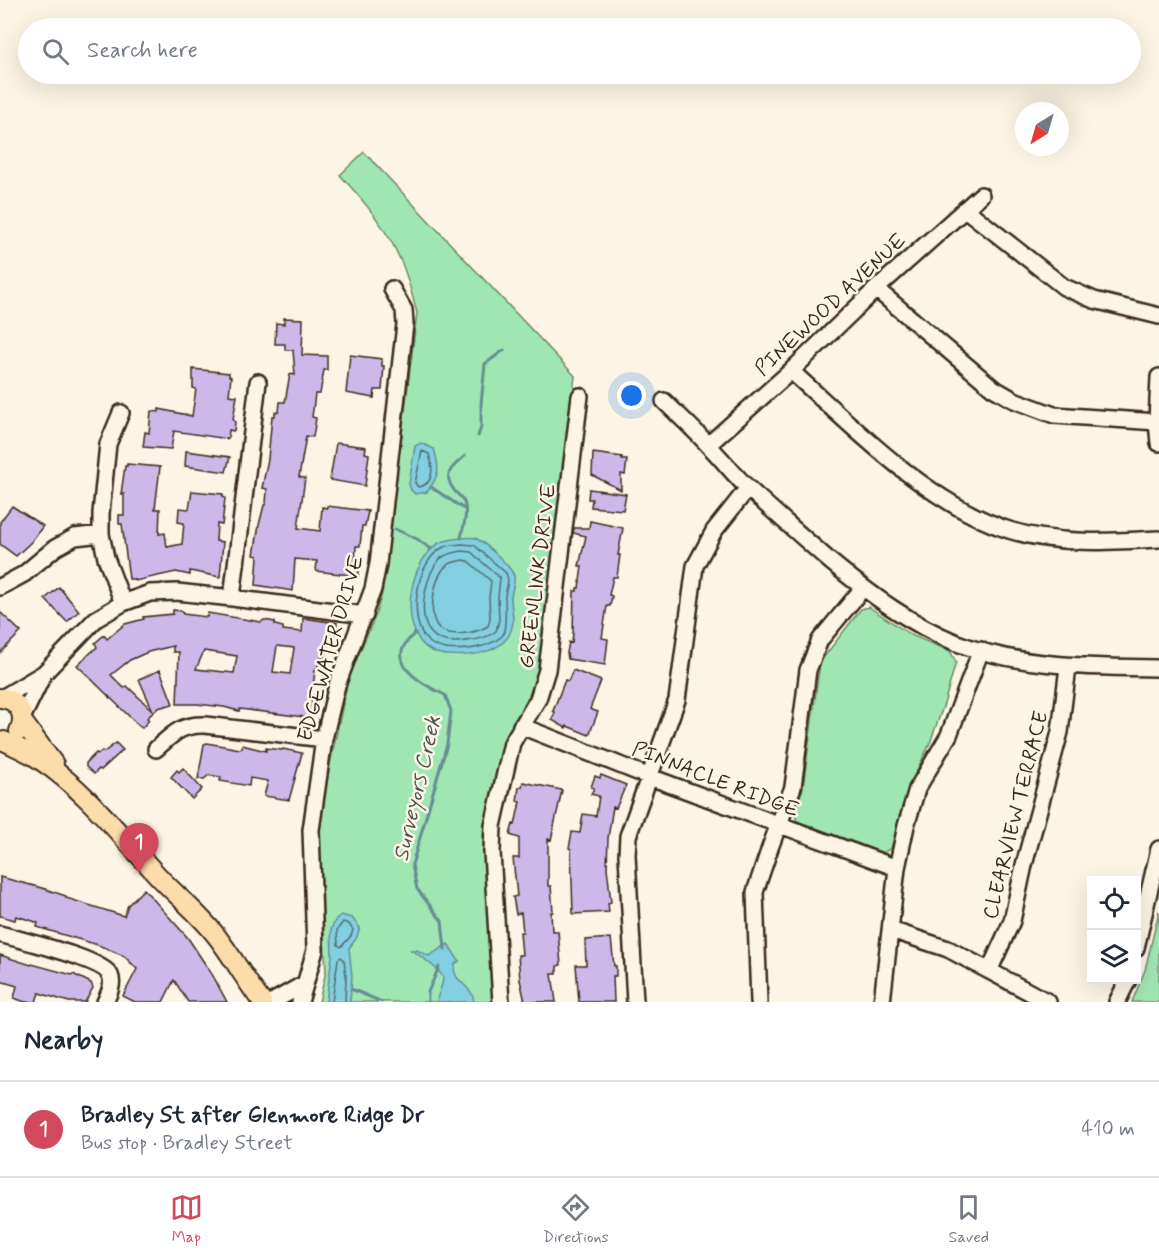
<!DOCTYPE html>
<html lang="en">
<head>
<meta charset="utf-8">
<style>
	body { margin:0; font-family:Mynerve,sans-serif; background:#f2f2f3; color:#1f2937 }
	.controls { position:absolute; right:18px; bottom:18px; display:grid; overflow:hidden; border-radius:0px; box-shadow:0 6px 24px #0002 }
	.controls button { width:54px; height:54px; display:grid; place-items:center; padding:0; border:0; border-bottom:2px solid #e0e1e3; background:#fff; color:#1f2937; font:30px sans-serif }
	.compass { position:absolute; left:1015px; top:102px; width:54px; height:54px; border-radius:50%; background:#fff; box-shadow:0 6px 24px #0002; rotate:217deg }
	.you { position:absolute; left:632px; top:396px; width:21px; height:21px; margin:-15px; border:4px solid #fff; border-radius:50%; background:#1a73e8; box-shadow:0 0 0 9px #1a73e833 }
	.badge { display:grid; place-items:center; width:39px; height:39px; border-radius:50%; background:#d1495b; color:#fff; font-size:20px; font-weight:700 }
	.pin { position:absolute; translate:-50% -50px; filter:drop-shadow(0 2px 3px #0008) }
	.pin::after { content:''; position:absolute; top:32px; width:21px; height:18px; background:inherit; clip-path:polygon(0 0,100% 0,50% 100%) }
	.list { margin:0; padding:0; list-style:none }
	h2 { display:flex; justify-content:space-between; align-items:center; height:78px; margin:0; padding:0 24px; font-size:26px }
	h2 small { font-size:20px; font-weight:400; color:#747a83 }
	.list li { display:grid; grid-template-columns:39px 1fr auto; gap:18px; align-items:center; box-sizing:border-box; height:96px; padding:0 24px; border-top:2px solid #e0e1e3 }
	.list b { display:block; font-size:22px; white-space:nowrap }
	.list p { margin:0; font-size:20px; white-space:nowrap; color:#747a83 }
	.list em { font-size:20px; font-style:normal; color:#747a83 }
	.icon { flex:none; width:33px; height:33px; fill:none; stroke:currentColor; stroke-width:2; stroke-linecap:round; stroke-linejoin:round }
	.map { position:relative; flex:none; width:1159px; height:1002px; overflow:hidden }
	.search { position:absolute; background:#fff; box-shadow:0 6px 24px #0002; left:18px; right:18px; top:18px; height:66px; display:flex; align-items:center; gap:15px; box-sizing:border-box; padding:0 21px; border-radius:33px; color:#747a83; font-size:22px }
	.sheet { height:174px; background:#fff }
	nav { display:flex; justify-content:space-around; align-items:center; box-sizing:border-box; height:84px; border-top:2px solid #e0e1e3; background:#fff; font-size:16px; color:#747a83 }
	nav a { display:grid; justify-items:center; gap:3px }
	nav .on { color:#d1495b }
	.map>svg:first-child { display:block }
</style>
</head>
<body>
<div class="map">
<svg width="1159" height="1002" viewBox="0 0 1159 1002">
	<rect width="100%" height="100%" fill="#fcf5e5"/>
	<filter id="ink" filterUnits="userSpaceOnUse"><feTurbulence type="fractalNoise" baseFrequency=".0167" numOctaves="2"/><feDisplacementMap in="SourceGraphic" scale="12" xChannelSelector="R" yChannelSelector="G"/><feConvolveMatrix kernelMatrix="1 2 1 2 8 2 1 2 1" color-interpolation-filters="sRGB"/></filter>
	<g filter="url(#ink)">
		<path fill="#a0e6b2" stroke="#6e8868" stroke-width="1.5" d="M364,152L575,376L539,673L531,695L504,744L486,824V864L494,1002H319L326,971L319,857L320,819L323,797L349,676L374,619L382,594L417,313C412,295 408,276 400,259C386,227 363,200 340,175Z
			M869,607L911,635L950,651L956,662L944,704L930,743L908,789L891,848L883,853L797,821L794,812L803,788L820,662L861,609Z
			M1159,911V1002H1132L1145,970Z"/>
		<path fill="#82cfe1" stroke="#668d93" stroke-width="1.5" d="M421,443L434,449C440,469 440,475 427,492L415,494L411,490L409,484L415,446Z
			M461,538C465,538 471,537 475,538C483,541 512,567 514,576C516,582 511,591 511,598C511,606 513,613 513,621C511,652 474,657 448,655C395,653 403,565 439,543C445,540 454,539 461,538Z
			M341,915L352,918L360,928L356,939L349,948L352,976L350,1002H326L332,956L331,929L336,919Z
			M448,944L459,961L455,964C450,982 473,984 474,1002H437C437,994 443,986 443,978C442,972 417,952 410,950H417L429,956Z"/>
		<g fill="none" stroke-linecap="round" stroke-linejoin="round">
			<path stroke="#576c6c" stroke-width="1.5" d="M422,451L429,454C433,466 435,485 418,487L415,483Z
				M462,544L474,545L506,573C510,581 506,588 505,596C505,610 507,621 503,635C494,644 482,647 469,649C455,650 441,651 429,642C406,623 416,559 444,547C449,545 456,545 462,544Z
				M462,551L471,552L500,578L498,597L499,620L496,631C488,638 477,640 466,641C454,643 440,643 431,633C416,616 426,573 440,559C446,553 454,553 462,551Z
				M463,560L468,561L491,581L489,597L490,619L488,626C476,633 444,640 436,624C428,610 435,572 449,564C453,562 459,561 463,560Z
				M343,922L349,924L353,930L351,936L341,947L338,945L337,930Z
				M332,1002L338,959L341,957L344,960L346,976L345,1002"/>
			<path stroke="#668d93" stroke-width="3" d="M478,436L481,427V404L485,364L504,350
				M431,487L464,509
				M395,529L417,539L431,549
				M461,538C463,527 469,511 463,500C461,497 456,493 454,490C441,473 454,466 465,456
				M415,633C411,637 406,642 403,648C394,670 430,688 445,695L451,711L447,744L412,865L417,889L442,921L445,949
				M351,989L382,1002
				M428,1002V992L439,967"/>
		</g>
		<path fill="#ccb8e9" stroke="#3b2a1e" stroke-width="1.5" fill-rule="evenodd" d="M284,318L303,319L302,355L327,356V370H324L320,394H315L312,417L316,418L313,437L306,436L299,477L305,478L298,528L320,531L322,507L327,508V506L368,511L365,526H362L360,546H356L355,565L360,566L358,576L316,571L317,561L295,559L293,591L256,585L258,556L254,555L259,525L264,505L266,504L267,489L262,488L268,459L272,416H275V412H279L280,402H285L290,374L295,375L293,350H285V344H275L276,323L284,324Z
			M350,355L382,359V366H384L382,390H375L374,398L346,393Z
			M193,369L229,373V376L231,377L229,395L237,396L233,419L235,422L234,431L229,430L228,439L174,431L171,449L143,447L145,432L149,433L151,411L159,412V409L192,416L196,389L193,388Z
			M336,443L366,447L365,453L369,454L365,486L330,480Z
			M186,451L230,457L226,472L185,466Z
			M593,453L622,457V460H627L625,475L621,474V490L592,475Z
			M127,464L160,467L155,509H160L159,534L165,533L167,547L182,544L184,523L178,522L179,508L189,509L192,491L223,494V497L225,498L222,525L217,524L216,541L223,542L220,577L190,571V575L176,572L135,581L134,579H129L122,524H119V515H124V494H121L125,466H127Z
			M589,489L626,494L623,510L591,507L592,499H588Z
			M12,506L43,526L31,542L16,556L0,544V522Z
			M590,521L623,528L618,555H620L617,577H613L609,595L612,596L610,606H607L602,638L608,639L605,665L568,659L567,653L569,642L572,643L573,633L574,591H577V588H579L582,566H579L586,536L573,533L574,528H589Z
			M59,587L79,611L67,622L45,599Z
			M173,610L182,611L183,614L207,617L208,613L261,622L264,620L275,622V625L283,627V630L302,632L303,618L337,623L335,635H331L325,658H320L317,670H315L313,688H311L312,704L314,705L312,718L240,709L239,711L224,707L197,704H177L179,652H173V646L148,652L130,660L111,675L124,688L127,686L153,711L139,679L160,670L173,704L158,708L147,718L149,720L142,728L139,726L77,665L97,647L95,643L104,635L107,639L125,624L144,619L143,617L173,614ZM277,646L294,648L290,674L273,672ZM204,651L237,656L234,673L196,669Z
			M0,612L21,632L0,653Z
			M573,670L601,681L590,709L598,712L589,735L567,726L566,728L552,720L555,712L553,711L565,680L568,681Z
			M116,743L123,750L101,770L99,769L94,774L86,767V763L96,753L98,754L102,751L104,752Z
			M207,743L240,749L242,748V745L266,751V748L282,750L283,749L302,753L289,800L264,796L268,781L250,778L249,786L220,781L221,777L209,775L204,779H198L204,744Z
			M183,768L202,789L192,799L171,777L177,770L179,772Z
			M601,775L626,785L616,808L613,807L608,838L607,868L611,902L608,903L609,912L573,914L571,849L569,848L572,832L580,833L583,814L596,816L599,796L591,794L594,788L591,787L595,776L600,778Z
			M523,782L562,790L551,840L548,839V886H551L553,912H551L552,931H558L561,965L557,966V974H552L556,1002H525L520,980L518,955H522L520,932H523L521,913L516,914L513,897L517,896L513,858H519V838L510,835L513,824L515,825L520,802L517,801L519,787H522Z
			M0,877L42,888L66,896V898L124,916L128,905L144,889L188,938L213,976L227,1002H188L174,980L163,1002H135L123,996L137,969L124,956L98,945L37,927L38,923L33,921L16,916L15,920L0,916Z
			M611,938L614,966H616V976H613L614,1002H579L576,965H586L585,940Z
			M0,955L31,965L32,964L72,975L73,974L91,983L93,988L85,1002H69L39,993L36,1002H25L14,998L17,986L0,981Z"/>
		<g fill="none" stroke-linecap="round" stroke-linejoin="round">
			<defs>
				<path id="minor" d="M965,209L1064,287L1094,300L1159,316
					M876,289L993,388L1014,400L1054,415L1157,422
					M791,371C854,427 927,504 1009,530C1057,545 1109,542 1159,539
					M1159,377L1157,422L1159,443
					M664,401C679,416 695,430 709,446C723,460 735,476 749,489C776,514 804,538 831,562C870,594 910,624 957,643C1022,668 1091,667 1159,668
					M121,413L108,444L101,513V534L106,558L123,603
					M708,445L791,371L876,289L981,195
					M0,587L24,574L55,548L75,537L101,534
					M232,598L258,382
					M2,698L44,673
					M23,716L44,673L96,619L123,603L150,593L177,592L232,598L365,615
					M521,726L650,777L897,868
					M156,749C173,734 181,724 205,725L324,739
					M891,930L948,949L1048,1002
					M0,934C20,940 103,959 110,975C114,984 109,994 105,1002
					M1136,948L1159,849
					M990,969L1012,921L1024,865L1060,732L1068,667
					M272,1002L304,984
					M300,1002L315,950L311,830L324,739L337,685L373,589L378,564L405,324L404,310L392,289
					M501,1002L492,852L493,826L512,743L538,699L547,670L580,396
					M635,1002L627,855L628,836L677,700L695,566L714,531L748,488
					M759,1002L755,892L771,845L793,787L808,670L820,640L863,588
					M882,1002L897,868L906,826L917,789L949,735L981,650
					M1117,1002L1128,980"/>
				<path id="major" d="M0,698C18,699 27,715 19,731
					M23,722L54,764
					M4,741C16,747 29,752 40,760C86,790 123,839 161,879C180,899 201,915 218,938C234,959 246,981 262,1002"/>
			</defs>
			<use href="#minor" stroke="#3b2a1e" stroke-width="20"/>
			<use href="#major" stroke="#3b2a1e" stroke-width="22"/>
			<use href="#minor" stroke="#fcf5e5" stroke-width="15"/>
			<use href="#major" stroke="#fddcac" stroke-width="18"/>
		</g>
	</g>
	<g text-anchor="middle" stroke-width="5" stroke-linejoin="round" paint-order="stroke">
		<g font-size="21" fill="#3b2a1e" stroke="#fcf5e5">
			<text transform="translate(830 304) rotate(-43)" y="7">PINEWOOD AVENUE</text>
			<text transform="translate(537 576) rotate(-83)" y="7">GREENLINK DRIVE</text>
			<text transform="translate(330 648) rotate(-74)" y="7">EDGEWATER DRIVE</text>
			<text transform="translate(716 779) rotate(21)" y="7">PINNACLE RIDGE</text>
			<text transform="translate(1015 815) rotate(-76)" y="7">CLEARVIEW TERRACE</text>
		</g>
		<g font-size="22" font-style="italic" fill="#4d534f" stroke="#fcf5e5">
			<text transform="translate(416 788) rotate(-77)" y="8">Surveyors Creek</text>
		</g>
	</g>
</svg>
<div class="controls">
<button><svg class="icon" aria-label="locate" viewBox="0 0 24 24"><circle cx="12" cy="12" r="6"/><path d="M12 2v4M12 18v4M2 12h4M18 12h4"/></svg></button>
<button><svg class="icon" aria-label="layers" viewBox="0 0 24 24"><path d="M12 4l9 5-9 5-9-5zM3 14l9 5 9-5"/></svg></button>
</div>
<svg class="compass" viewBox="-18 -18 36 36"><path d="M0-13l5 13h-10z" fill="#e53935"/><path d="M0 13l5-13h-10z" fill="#747a83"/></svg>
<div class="you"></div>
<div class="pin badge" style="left:139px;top:873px">1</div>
<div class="search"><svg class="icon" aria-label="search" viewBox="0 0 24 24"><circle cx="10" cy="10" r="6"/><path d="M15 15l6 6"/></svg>Search here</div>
</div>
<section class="sheet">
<h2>Nearby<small></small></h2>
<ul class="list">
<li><span class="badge">1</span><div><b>Bradley St after Glenmore Ridge Dr</b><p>Bus stop · Bradley Street</p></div><em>410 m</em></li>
</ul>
</section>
<nav>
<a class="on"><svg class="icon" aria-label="map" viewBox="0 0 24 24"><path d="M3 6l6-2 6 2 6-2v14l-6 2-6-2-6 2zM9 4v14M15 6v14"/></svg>Map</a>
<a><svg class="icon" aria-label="directions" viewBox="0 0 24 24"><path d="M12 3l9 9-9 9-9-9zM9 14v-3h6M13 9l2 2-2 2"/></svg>Directions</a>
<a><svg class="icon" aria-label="saved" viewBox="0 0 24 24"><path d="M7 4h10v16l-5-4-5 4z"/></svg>Saved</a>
</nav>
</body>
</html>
